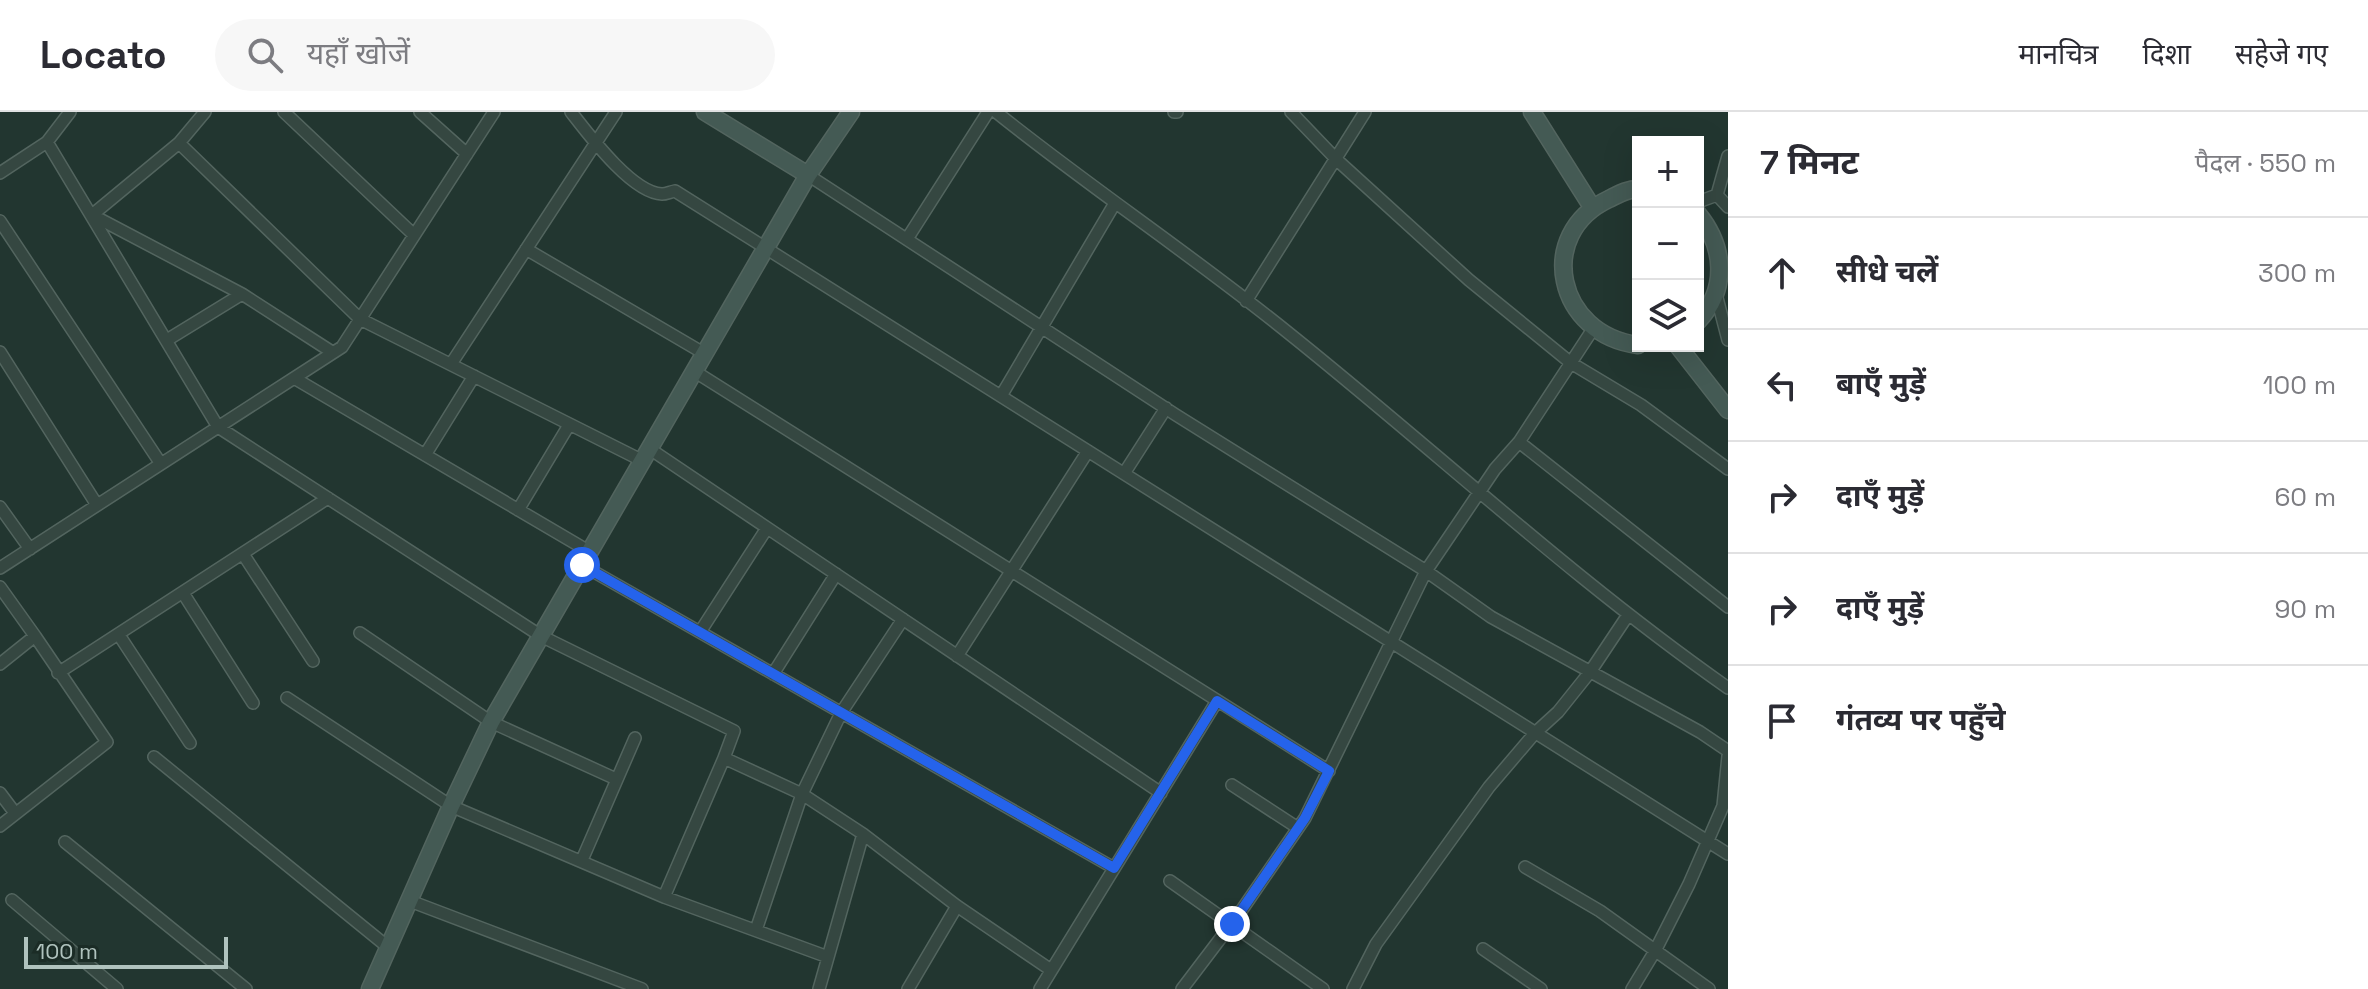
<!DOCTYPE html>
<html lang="hi">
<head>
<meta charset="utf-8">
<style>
	body { margin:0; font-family:"Space Grotesk","Noto Sans Devanagari",sans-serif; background:#f7f7f7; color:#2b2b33 }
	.controls { position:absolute; right:24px; top:24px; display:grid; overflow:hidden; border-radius:0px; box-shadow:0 8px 32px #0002 }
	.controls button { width:72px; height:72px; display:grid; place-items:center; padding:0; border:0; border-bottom:2px solid #e1e1e2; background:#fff; color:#2b2b33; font:40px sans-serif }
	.scale { position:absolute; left:24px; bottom:20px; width:204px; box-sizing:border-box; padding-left:8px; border:4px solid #b0c3be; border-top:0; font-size:22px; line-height:28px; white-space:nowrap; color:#b0c3be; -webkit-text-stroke:6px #1b2c26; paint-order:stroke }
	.stop { position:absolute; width:24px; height:24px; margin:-18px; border:6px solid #2563eb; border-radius:50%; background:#fff }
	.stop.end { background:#2563eb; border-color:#fff; box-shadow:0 2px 8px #0008 }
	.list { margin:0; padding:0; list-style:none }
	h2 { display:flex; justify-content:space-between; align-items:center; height:104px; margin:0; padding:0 32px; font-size:34px }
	h2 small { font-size:26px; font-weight:400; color:#7c7c81 }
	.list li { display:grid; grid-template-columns:52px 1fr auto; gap:24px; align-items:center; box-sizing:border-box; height:112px; padding:0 32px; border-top:2px solid #e1e1e2 }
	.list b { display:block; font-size:30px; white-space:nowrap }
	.list em { font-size:26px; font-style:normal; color:#7c7c81 }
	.icon { flex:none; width:44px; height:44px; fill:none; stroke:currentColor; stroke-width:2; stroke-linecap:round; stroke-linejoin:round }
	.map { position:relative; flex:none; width:1728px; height:877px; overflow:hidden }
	header { display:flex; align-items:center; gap:48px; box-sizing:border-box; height:112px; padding:0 40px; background:#fff; border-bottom:2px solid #e1e1e2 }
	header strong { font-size:38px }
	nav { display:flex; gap:44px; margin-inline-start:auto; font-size:28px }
	.search { width:560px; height:72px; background:#f7f7f7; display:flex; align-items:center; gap:20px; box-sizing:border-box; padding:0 28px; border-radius:44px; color:#7c7c81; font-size:30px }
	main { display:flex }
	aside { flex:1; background:#fff }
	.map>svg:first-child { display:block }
</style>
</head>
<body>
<header>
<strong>Locato</strong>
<div class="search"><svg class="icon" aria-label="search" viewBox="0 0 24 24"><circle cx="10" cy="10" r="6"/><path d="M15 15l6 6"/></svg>यहाँ खोजें</div>
<nav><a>मानचित्र</a><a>दिशा</a><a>सहेजे गए</a></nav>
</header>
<main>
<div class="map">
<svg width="1728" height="877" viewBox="0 0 1728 877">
	<rect width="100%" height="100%" fill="#223630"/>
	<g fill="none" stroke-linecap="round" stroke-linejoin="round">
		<defs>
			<path id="street" d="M205,0L179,31L92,103L242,182L332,240
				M284,0L414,123
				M420,0L467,42
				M571,0C589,23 632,81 662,82C666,82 670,80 675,79L1728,742
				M996,0C1092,77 1195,145 1291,223C1437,340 1575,469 1728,576
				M1174,0H1177
				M1291,0L1337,48L1469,168L1571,251L1641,293L1728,357
				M47,30L218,315L541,524L734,619L724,646L802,682L863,722L957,794L1051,858
				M179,31L360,207L643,349
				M0,61L47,30L70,0
				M808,63L1176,303L1426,459L1491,505L1700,620L1728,639
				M1717,83L1728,95
				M1698,90L1717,83L1728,44
				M0,109L161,352
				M907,127L988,0
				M526,137L705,242
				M1716,182L1728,228
				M1246,189L1365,0
				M167,228L242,182
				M0,240L97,393
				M451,252L616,0
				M694,259L1329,659
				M294,266L590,440
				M1001,284L1115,91
				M1519,330L1728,495
				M650,337L1161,681
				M425,343L474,264
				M1125,360L1166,296
				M0,395L30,437
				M518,398L569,313
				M243,442L313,549
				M582,453L1114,756
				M0,456L342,235L494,0
				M0,475L35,524
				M183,481L253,591
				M700,520L767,416
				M360,521L491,610L616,667
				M119,523L190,631
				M957,544L1088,339
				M0,552L35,524L107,630L0,714
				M58,561L328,386
				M773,562L836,462
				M287,586L451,694L664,785L828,845
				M154,645L389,836
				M1232,673L1298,716
				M0,681L15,701
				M65,730L246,877
				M582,748L635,626
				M1525,755L1600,799L1709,877
				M1170,769L1323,877
				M664,785L724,646
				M12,788L117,877
				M410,789L642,877
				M756,818L802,682L841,601L903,507
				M1483,837L1541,877
				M819,877L863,722
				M908,877L957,794
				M1040,877L1217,589
				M1182,877L1239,802L1305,706L1426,459L1495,357L1519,330L1593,217
				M1353,877L1376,832L1489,675L1535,621L1558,600L1590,560L1628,503
				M1632,877L1655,839L1689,772L1723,694L1728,644"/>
			<path id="secondary" d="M705,0L808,63
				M1532,0L1592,95
				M1638,77C1627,77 1619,82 1609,87C1534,122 1557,223 1638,233
				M1698,102C1725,135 1728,177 1698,209
				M1678,234L1728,298
				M370,877L451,694L491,610L808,63L851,0"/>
		</defs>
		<use href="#street" stroke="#53655f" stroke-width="14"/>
		<use href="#secondary" stroke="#53655f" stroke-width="19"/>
		<use href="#street" stroke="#354741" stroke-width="11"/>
		<use href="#secondary" stroke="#445a54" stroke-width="16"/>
	</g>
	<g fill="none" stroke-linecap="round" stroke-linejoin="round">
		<path stroke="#2563eb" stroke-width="10" d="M582,453L1114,756L1217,589L1329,659L1305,706L1232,812"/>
	</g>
</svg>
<div class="controls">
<button>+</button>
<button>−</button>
<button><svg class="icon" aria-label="layers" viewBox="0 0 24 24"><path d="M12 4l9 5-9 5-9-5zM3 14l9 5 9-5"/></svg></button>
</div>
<div class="scale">100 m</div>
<div class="stop" style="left:582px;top:453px"></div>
<div class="stop end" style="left:1232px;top:812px"></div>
</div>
<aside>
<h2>7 मिनट<small>पैदल · 550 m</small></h2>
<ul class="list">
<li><svg class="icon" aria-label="ahead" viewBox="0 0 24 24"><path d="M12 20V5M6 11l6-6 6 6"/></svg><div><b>सीधे चलें</b></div><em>300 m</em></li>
<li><svg class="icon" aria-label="left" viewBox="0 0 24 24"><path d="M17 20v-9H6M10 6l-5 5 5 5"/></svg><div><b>बाएँ मुड़ें</b></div><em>100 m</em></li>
<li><svg class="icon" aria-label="right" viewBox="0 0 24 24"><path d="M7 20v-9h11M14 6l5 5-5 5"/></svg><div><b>दाएँ मुड़ें</b></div><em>60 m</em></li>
<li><svg class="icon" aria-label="right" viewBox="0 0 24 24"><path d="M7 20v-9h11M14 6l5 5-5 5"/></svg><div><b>दाएँ मुड़ें</b></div><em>90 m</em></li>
<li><svg class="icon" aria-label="arrive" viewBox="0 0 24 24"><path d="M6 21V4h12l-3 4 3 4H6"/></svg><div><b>गंतव्य पर पहुँचे</b></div></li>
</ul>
</aside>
</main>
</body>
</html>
